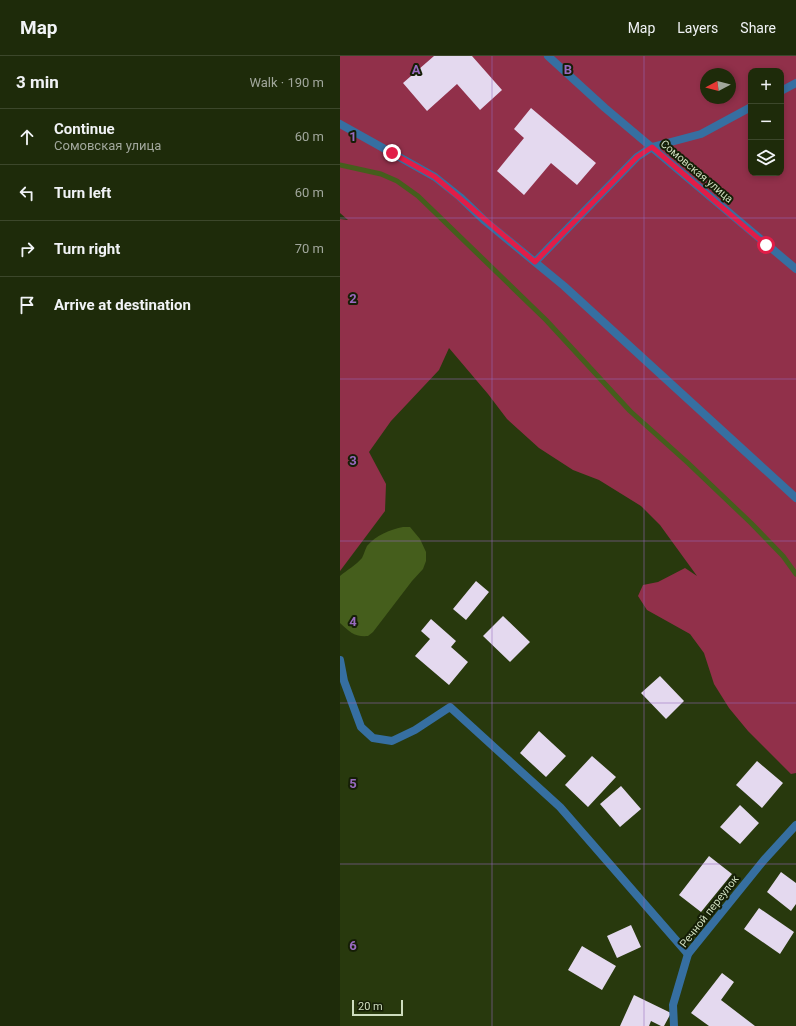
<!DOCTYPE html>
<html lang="en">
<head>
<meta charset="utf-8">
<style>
	body { margin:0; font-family:Roboto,sans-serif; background:#263313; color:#f1f3f6 }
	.controls { position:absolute; right:12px; top:12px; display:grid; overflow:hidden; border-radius:8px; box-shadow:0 2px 6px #0003 }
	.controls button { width:36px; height:36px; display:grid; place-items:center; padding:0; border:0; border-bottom:1px solid #3c472b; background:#1e2b0a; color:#f1f3f6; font:20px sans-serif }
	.compass { position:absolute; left:360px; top:12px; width:36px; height:36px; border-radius:50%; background:#1e2b0a; box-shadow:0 2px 6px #0003; rotate:263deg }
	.scale { position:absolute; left:12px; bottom:10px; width:51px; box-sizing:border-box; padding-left:4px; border:2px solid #ceddbe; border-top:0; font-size:11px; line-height:14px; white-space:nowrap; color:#ceddbe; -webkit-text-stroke:3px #151e06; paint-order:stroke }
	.stop { position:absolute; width:12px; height:12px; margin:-9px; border:3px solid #e11d48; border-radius:50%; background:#fff }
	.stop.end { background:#e11d48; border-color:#fff; box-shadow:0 1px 4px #0008 }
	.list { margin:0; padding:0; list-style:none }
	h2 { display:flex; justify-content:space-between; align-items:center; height:52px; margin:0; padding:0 16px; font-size:17px }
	h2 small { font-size:13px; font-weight:400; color:#a1a79c }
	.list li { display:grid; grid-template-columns:26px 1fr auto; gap:12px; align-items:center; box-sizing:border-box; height:56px; padding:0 16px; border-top:1px solid #3c472b }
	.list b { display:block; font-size:15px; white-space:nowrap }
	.list p { margin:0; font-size:13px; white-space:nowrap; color:#a1a79c }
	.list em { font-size:13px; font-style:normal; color:#a1a79c }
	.icon { flex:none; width:22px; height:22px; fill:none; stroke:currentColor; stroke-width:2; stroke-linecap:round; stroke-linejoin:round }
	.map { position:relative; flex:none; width:456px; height:970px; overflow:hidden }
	header { display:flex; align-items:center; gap:24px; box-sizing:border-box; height:56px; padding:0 20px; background:#1e2b0a; border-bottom:1px solid #3c472b }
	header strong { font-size:19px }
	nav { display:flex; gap:22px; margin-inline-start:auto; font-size:14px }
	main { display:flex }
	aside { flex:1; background:#1e2b0a }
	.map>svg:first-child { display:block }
</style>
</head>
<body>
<header>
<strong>Map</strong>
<nav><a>Map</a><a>Layers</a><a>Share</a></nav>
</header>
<main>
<aside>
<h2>3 min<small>Walk · 190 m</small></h2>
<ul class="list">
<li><svg class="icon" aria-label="ahead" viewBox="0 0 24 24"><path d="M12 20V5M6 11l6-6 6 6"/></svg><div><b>Continue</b><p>Сомовская улица</p></div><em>60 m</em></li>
<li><svg class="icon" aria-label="left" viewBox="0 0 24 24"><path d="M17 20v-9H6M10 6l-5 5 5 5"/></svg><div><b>Turn left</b></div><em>60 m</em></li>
<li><svg class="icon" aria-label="right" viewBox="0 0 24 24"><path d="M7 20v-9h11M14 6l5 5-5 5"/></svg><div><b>Turn right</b></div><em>70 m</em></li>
<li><svg class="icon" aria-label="arrive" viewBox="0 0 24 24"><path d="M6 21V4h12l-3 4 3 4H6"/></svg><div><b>Arrive at destination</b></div></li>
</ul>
</aside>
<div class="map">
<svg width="456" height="970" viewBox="0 0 456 970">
	<rect width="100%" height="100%" fill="#28390d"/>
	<path fill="#91304a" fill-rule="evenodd" d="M0,0H456V717L451,718L408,675L389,652L374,628L364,597L350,578L307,554L298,540L303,529L318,526L345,512L357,520L320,469L301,450L259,424L233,414L199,392L167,363L148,338L109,292L99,314L51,365L29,396L46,428L45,455L0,515V163L8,164L0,157ZM411,15H441V117H411ZM366,18H390V42H366Z"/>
	<path fill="#455e1c" d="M63,471H70L80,483L86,496V505L83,513L72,525L33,576L28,580C14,581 10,576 0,567V520C7,514 16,509 22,502C24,498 25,494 27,490C35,480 51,473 63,471Z"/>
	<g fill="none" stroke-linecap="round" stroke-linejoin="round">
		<path stroke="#455e1c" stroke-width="5" d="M0,109L41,118L57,125L78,140L206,264L290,355L348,407L411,467L443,500L456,518"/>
	</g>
	<path fill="#e4d9ef" d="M94,0H132L162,34L140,54L117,28L87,55L63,27Z
		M191,52L256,107L237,129L211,107L184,139L157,115L184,82L174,73Z
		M136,525L149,536L126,564L113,553Z
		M163,560L190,586L170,606L143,580Z
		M91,563L116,585L111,591L128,606L109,629L75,600L90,583L81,575Z
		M320,620L344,645L326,663L301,637Z
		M199,675L226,700L206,721L180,697Z
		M252,700L276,721L248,751L225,729Z
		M417,705L443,727L422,752L396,729Z
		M281,730L301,753L280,771L260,748Z
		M400,749L419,767L400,788L380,771Z
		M369,800L392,818L361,856L339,839Z
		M441,816L456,827V848L451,855L427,836Z
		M419,852L454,876L440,898L404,873Z
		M291,869L301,891L277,902L267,880Z
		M242,890L276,910L262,934L228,914Z
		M382,917L394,926L381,944L415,970H369L351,957Z
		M294,939L331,957L324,970H321L311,965L309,970H280Z"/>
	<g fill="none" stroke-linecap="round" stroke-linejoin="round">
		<path stroke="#366fa1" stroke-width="8" d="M195,206L297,101L312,91
			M0,604L4,625L21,671L33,682L52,685L75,674L110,651L220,751L348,898"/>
		<path stroke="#366fa1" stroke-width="8" d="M208,0L265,52L456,213
			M441,35L456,27
			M0,68L95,121L120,141L145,165L224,230L456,442
			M312,91L361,78L411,51
			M334,970L333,949L348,898L424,804L456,769"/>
	</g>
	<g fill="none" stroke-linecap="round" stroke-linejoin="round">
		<path stroke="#e11d48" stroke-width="5" d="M52,97L95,121L195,206L297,101L312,91L426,189"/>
	</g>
	<path fill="none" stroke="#986abf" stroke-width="1" stroke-opacity="0.55" d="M152,0V970M304,0V970M0,162H456M0,323H456M0,485H456M0,647H456M0,808H456"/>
	<g text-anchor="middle" stroke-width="4" stroke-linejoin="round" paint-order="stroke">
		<g font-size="11" fill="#ceddbe" stroke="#151e06">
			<text transform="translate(357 115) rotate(40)" y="4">Сомовская улица</text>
			<text transform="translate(369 855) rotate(-52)" y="4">Речной переулок</text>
		</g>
	</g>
	<g font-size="13" text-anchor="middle" font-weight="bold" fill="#986abf" stroke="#151e06" stroke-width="4" stroke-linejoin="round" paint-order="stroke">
		<text x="76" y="18">A</text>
		<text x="228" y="18">B</text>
		<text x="13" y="85">1</text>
		<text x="13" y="247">2</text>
		<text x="13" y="409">3</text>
		<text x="13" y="570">4</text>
		<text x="13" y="732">5</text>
		<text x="13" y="894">6</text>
	</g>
</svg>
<div class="controls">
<button>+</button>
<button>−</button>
<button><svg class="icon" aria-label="layers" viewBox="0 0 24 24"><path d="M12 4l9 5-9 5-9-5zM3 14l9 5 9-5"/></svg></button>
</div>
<svg class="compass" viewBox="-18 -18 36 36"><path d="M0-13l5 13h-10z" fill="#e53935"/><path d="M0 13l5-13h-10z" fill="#a1a79c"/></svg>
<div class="scale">20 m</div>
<div class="stop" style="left:426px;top:189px"></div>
<div class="stop end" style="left:52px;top:97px"></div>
</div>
</main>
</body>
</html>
